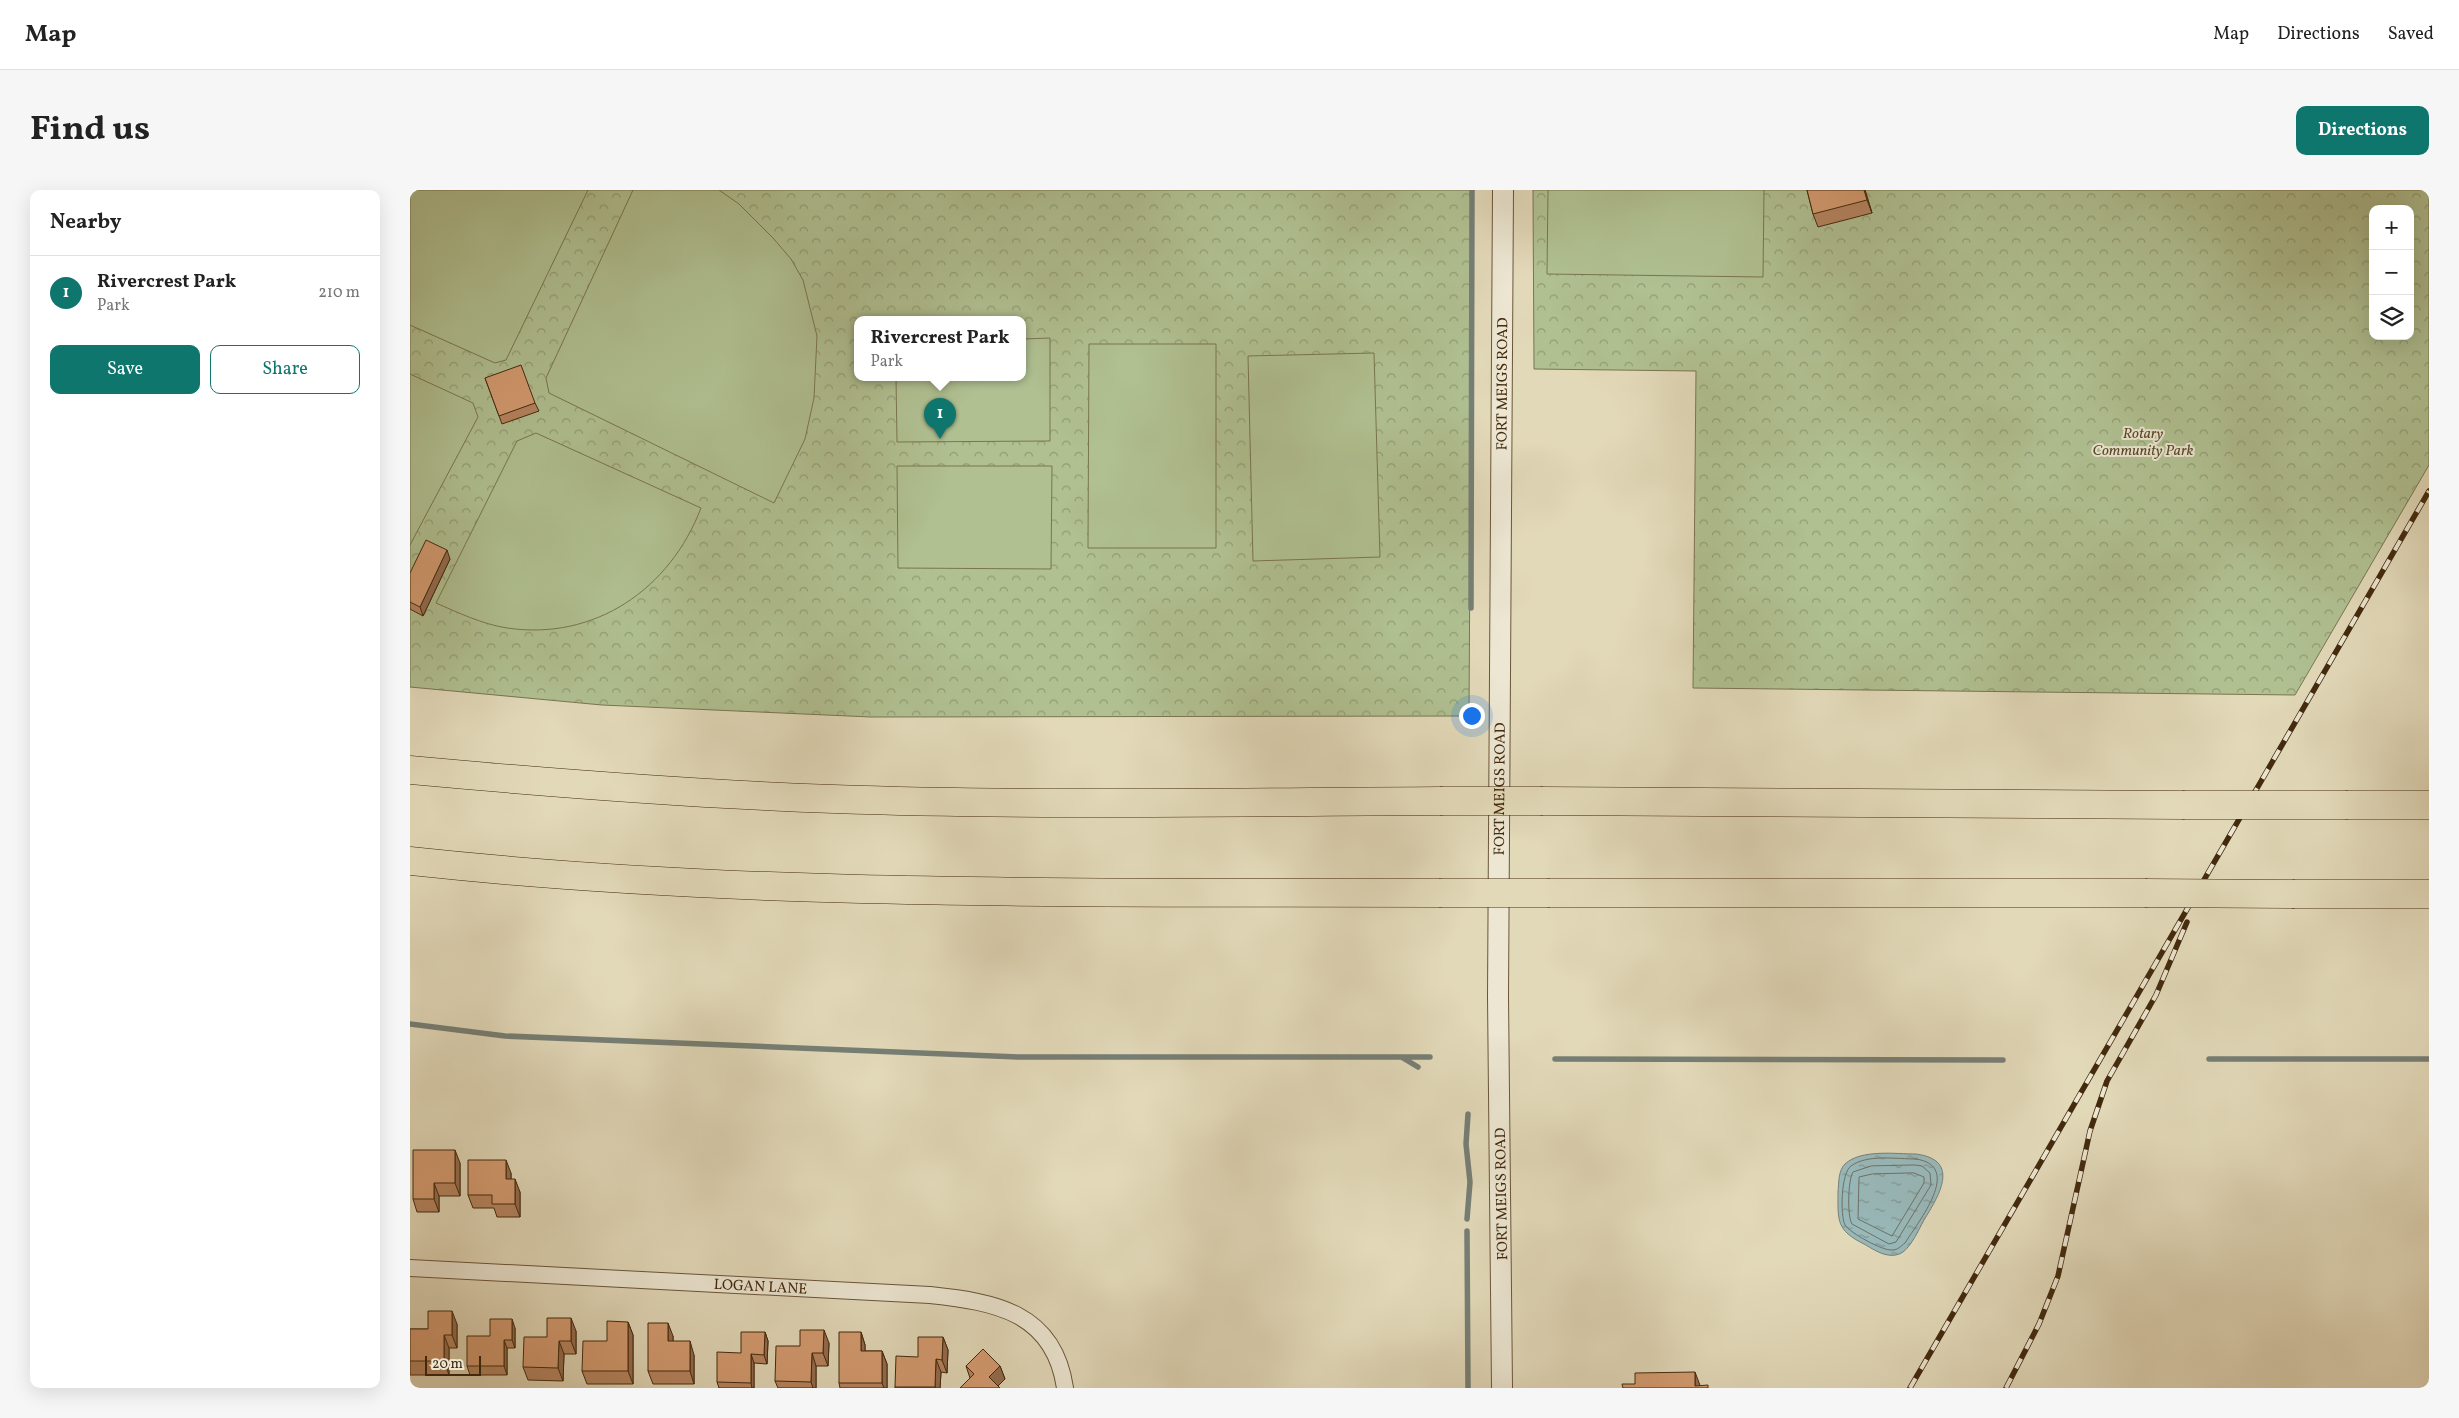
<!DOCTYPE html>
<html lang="en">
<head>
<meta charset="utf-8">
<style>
	body { margin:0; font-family:Vollkorn,serif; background:#f6f6f6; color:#222 }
	.controls { position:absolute; right:15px; top:15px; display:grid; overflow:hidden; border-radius:10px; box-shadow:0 5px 20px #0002 }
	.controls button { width:45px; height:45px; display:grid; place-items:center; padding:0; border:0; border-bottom:1px solid #e0e0e0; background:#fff; color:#222; font:25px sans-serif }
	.scale { position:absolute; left:15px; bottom:12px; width:56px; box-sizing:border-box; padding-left:5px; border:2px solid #432a0e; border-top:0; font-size:14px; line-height:18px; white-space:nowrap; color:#432a0e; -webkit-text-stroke:4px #ece6d2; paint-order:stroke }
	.you { position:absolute; left:1061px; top:525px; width:18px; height:18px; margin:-12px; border:4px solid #fff; border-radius:50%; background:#1a73e8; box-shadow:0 0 0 8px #1a73e833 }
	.badge { display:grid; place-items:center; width:32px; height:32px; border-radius:50%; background:#0f766e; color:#fff; font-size:16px; font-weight:700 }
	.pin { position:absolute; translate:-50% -41px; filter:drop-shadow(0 1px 2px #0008) }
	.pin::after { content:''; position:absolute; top:26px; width:18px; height:15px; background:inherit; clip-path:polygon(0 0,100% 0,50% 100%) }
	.popup { position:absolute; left:444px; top:126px; width:172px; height:65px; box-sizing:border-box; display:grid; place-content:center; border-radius:10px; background:#fff; filter:drop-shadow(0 1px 4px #0005); font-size:16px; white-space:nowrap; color:#767676 }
	.popup b { font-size:19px; color:#222 }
	.popup::after { content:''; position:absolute; left:50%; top:100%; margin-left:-10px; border:10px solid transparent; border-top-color:#fff }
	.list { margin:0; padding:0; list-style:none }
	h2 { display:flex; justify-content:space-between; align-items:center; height:65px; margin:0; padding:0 20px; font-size:21px }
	h2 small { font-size:16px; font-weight:400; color:#767676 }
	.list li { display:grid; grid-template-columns:32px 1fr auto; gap:15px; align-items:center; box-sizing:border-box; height:75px; padding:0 20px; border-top:1px solid #e0e0e0 }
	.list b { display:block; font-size:19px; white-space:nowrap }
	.list p { margin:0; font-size:16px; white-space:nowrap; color:#767676 }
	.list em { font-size:16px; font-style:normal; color:#767676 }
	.actions { display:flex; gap:10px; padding:15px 20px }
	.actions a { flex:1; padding:11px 0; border:1px solid #0f766e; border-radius:10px; text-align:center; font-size:18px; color:#0f766e }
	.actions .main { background:#0f766e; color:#fff }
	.icon { flex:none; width:28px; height:28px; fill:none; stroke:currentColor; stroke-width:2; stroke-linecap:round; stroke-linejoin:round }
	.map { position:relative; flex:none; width:2019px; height:1198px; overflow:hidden; border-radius:10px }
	header { display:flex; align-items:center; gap:30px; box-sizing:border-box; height:70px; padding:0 25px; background:#fff; border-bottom:1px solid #e0e0e0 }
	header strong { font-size:24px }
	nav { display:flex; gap:28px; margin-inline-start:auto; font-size:18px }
	.intro { display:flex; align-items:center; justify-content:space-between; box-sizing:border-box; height:120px; padding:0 30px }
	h1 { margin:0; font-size:35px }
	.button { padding:12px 22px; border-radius:10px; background:#0f766e; color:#fff; font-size:18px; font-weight:700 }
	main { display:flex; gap:30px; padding:0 30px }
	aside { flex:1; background:#fff; border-radius:10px; box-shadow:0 5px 20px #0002 }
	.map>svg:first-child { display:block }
</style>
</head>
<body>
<header>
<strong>Map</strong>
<nav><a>Map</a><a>Directions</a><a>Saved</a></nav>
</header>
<div class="intro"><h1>Find us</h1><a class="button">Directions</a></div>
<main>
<aside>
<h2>Nearby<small></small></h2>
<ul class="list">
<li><span class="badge">1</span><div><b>Rivercrest Park</b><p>Park</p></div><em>210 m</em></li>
</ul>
<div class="actions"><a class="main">Save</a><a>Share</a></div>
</aside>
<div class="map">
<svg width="2019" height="1198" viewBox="0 0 2019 1198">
	<defs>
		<pattern id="park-crowns" width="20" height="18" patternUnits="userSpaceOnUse" patternTransform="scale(1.25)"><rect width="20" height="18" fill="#b0c091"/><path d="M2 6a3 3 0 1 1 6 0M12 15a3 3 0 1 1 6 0" fill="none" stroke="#919c75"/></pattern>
		<pattern id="water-ripples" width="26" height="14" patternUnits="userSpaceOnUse" patternTransform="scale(1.25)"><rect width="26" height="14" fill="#98b8b9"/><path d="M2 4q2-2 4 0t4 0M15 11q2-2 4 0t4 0" fill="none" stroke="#7e9695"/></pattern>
	</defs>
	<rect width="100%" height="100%" fill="#e2d9b9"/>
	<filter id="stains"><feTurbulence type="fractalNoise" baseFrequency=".004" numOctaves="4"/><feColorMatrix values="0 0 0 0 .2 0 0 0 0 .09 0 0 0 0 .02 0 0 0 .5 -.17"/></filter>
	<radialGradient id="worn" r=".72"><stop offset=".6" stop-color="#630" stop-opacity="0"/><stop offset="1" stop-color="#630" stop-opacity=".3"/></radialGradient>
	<path fill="url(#park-crowns)" stroke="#7a7550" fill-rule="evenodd" d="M0,0H1062L1059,526L461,527L192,515L0,497ZM448,130H612V188H448Z
		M1123,0H2019V275L1885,505L1283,498L1286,181L1124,179ZM1963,19H2000V146H1963Z"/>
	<path fill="#b0c091" stroke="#7a7550" d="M0,0H178L96,170L85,173L0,135Z
		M223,0H309L329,14L363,48L381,69L393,90L407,146L404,208L395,249L364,313L139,203L136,188Z
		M1138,0H1354L1353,87L1137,84Z
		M640,148V251L487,252L486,188H612L613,149Z
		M679,154H806V358H678Z
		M964,163L970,367L843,371L838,166Z
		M0,184L63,213L68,227L0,355Z
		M126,243L291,318C260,399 185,451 97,438C72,434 49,423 26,413L107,251Z
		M487,276H642L641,379L488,378Z"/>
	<path fill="url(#water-ripples)" stroke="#767f75" d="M1506,964C1552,970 1528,1007 1514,1030C1508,1041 1502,1055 1493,1062C1489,1065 1483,1066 1478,1065C1470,1064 1461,1058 1454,1054C1426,1040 1428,1031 1428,1002C1429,993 1428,981 1435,974C1451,959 1486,964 1506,964Z"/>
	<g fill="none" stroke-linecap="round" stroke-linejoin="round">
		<path stroke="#6e7164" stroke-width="1" d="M1506,969C1554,976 1508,1032 1495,1053C1491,1056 1488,1060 1482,1060C1473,1061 1440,1043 1435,1035C1430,1025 1431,983 1441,976C1457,964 1487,969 1506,969Z
			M1505,975L1512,976L1520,983L1521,995L1486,1052L1479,1054L1442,1034C1437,1026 1438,990 1443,982L1461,976Z
			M1504,983L1514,987V993L1482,1046L1448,1029L1449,987L1462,984Z"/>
		<path stroke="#767f75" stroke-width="5.5" d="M1061,418L1062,0
			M0,834L95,846L608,867H1020
			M993,868L1008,877
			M1145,869L1593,870
			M1799,869H2019
			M1057,1029L1060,992L1056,954L1058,924
			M1057,1041L1058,1198"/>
		<defs>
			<g id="minor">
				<path id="s1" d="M0,1078L520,1105C585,1112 644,1122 655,1198"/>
			</g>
			<g id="tertiary">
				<path id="s2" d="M1092,1198L1088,806L1093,0"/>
			</g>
			<path id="motorway" d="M0,580C141,593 282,604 424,609C625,616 828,612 1030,611
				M1133,611L1772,615
				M1938,615H2019
				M0,671C341,708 686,702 1029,703
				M1140,703H1735
				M1885,704H2019"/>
		</defs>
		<use href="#minor" stroke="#6b5639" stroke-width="18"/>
		<use href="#tertiary" stroke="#6b5639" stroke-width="22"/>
		<use href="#motorway" stroke="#432a0e" stroke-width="29"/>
		<use href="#minor" stroke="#ece6d2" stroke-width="16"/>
		<use href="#tertiary" stroke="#ece6d2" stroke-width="20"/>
		<use href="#motorway" stroke="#e2d9b9" stroke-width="28"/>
		<defs>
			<path id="rail" d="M1500,1198L2019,301
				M1596,1198L1629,1134L1648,1086L1680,941L1697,891L1746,805L1777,732"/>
		</defs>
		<use href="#rail" stroke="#432a0e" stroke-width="5.5"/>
		<use href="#rail" stroke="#ece6d2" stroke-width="4" stroke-dasharray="11" stroke-linecap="butt"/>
		<defs>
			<path id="motorway-bridge" d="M1030,611H1133
				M1772,615H1938
				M1029,703H1140
				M1735,703L1885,704"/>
		</defs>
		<use href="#motorway-bridge" stroke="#432a0e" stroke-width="29" stroke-linecap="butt"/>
		<use href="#motorway-bridge" stroke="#e2d9b9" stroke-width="28"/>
	</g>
	<path fill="#b68561" stroke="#432a0e" d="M1397,0H1455L1462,23L1408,37L1403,24Z
		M75,188L125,213L129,221L92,234Z
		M40,369L13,426L0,419V383Z
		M50,973V1006H29V1022H7L3,1009Z
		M101,983V989L110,1002V1027H87L84,1018H63L58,1005Z
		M218,1132L223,1145V1194H177L172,1181L197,1151Z
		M47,1134V1158H39V1185H0V1139H18Z
		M105,1138V1158H97V1185H60L57,1176Z
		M166,1141V1164H154L153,1191L118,1190L113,1177L137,1147Z
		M355,1142L358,1151L357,1174L344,1173V1198H309L307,1192Z
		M451,1142L455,1155V1161H472L477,1174V1198H430L429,1193Z
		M263,1146V1151L284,1165V1194H243L238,1181Z
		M533,1147L538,1160L537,1183L531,1182L530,1198H485V1197L508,1167Z
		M419,1153L418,1176H406V1198H368L365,1191L390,1156Z
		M556,1176H590L595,1189L588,1196L560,1188Z"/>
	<path fill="#946c4f" stroke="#432a0e" d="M1454,0H1455L1462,23L1457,10Z
		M37,360L40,369L13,426L10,417Z
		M45,960L50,973V1006L45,993Z
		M96,970L101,983V1002L96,989Z
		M105,989L110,1002V1027L105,1014Z
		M24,993L29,1006V1022L24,1009Z
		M42,1121L47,1134V1158L42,1145Z
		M161,1128L166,1141V1164L161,1151Z
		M102,1129L105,1138V1158L102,1150Z
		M218,1132L223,1145V1194L218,1181Z
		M258,1133L263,1146V1165L258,1151Z
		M414,1140L419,1153L418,1176L413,1163Z
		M355,1142L358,1151L357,1174L354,1165Z
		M451,1142L455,1155V1174L451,1161Z
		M34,1145L39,1158V1185L34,1171Z
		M533,1147L538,1160L537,1183L532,1170Z
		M94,1150L97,1158V1185L94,1176Z
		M149,1151L154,1164L153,1191L148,1178Z
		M280,1151L284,1165V1194L280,1181Z
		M472,1161L477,1174V1198H474L472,1193Z
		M402,1163L406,1176V1198H403L401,1192Z
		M341,1164L344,1173V1198H342L341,1193Z
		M526,1169L531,1182L530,1198H525Z
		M590,1176L595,1189L586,1198L579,1187Z
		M1285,1182L1291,1198L1285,1196Z"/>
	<path fill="#d49b71" stroke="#432a0e" d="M1397,0H1454L1457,10L1403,24Z
		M111,175L125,213L89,226L75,188Z
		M16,350L37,360L10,417L0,412V383Z
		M3,960H45V993H24V1009H3Z
		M58,970H96V989H105V1014H82V1005H58Z
		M18,1121H42V1145H34V1171H0V1139H18Z
		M137,1128H161V1151H149L148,1178L113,1177L114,1147H137Z
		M80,1129H102V1150H94V1176H57V1146H80Z
		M197,1131L218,1132V1181H172L173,1151H197Z
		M238,1133H258V1151H280V1181H238Z
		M390,1140H414L413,1163H402L401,1192L365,1191L366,1156H390Z
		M331,1142H355L354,1165L341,1164V1193L307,1192V1162L331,1163Z
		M429,1142H451V1161H472V1193H429Z
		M508,1147H533L532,1170L526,1169L525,1197H485L486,1166L508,1167Z
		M573,1159L590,1176L579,1187L590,1198H550L564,1184L556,1176Z
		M1285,1182V1196L1298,1195V1198H1213L1212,1194H1225V1183Z"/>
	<g text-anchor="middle" stroke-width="4" stroke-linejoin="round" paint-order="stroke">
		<g font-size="15" fill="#432a0e" stroke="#ece6d2">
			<text dy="5" stroke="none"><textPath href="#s2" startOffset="1004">FORT MEIGS ROAD</textPath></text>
			<text dy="5" stroke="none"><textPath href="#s2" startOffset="599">FORT MEIGS ROAD</textPath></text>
			<text transform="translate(1091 1004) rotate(-91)" y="5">FORT MEIGS ROAD</text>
			<text dy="5" stroke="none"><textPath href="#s1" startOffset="351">LOGAN LANE</textPath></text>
		</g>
		<g font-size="15" font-style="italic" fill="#594828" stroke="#ece6d2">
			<text x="1733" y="248">Rotary<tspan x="1733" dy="17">Community Park</tspan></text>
		</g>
	</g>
	<rect width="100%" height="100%" filter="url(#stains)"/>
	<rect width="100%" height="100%" fill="url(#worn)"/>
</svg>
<div class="controls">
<button>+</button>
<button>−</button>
<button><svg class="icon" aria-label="layers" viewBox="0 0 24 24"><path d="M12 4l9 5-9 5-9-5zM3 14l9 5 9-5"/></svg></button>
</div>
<div class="scale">20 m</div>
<div class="you"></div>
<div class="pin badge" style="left:530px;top:249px">1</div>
<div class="popup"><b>Rivercrest Park</b>Park</div>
</div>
</main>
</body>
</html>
